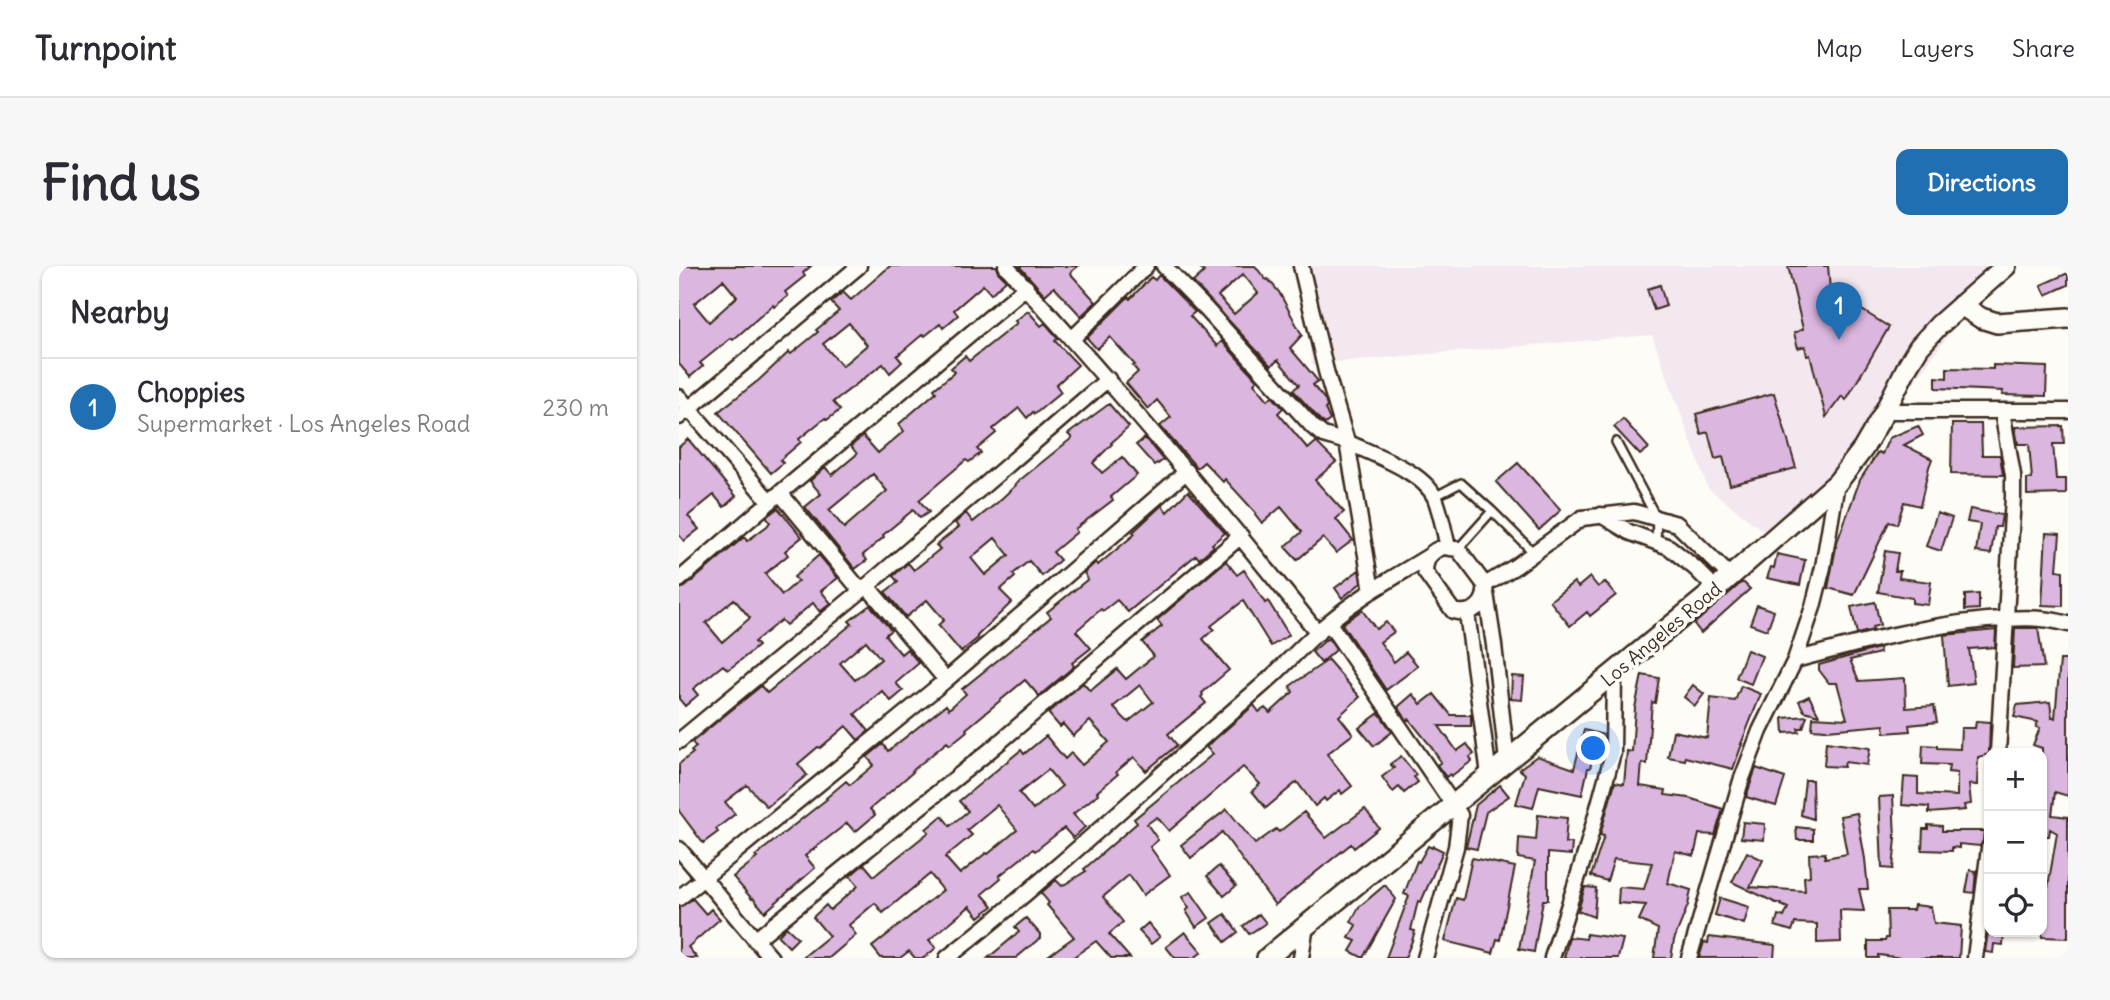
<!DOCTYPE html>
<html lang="en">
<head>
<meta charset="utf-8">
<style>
	body { margin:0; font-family:Delius,sans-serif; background:#f7f7f7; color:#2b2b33 }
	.controls { position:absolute; right:21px; bottom:21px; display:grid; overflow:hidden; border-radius:14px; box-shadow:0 2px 5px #0004 }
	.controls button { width:63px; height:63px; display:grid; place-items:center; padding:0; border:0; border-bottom:2px solid #e1e1e2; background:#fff; color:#2b2b33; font:35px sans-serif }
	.you { position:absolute; left:915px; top:483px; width:24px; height:24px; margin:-18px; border:5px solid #fff; border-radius:50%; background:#1a73e8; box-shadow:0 0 0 10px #1a73e833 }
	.badge { display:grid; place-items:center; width:46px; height:46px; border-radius:50%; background:#1f6fb2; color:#fff; font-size:23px; font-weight:700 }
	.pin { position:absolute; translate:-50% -58px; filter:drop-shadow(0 2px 4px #0008) }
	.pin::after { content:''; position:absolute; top:37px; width:24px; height:21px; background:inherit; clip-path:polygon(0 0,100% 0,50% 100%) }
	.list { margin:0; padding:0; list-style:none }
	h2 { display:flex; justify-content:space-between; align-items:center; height:91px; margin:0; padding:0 28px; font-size:30px }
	h2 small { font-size:23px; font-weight:400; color:#7c7c81 }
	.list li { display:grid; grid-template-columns:46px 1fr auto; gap:21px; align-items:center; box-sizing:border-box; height:98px; padding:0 28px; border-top:2px solid #e1e1e2 }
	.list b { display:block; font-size:26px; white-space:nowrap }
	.list p { margin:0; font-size:23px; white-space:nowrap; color:#7c7c81 }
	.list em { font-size:23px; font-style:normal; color:#7c7c81 }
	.icon { flex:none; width:38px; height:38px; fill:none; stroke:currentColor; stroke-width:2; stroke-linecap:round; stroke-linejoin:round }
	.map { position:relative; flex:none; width:1389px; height:692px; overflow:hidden; border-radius:14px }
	header { display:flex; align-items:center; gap:42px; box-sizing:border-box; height:98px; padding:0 35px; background:#fff; border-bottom:2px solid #e1e1e2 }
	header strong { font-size:33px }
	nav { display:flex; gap:38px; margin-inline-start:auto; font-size:24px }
	.intro { display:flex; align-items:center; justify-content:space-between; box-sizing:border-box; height:168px; padding:0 42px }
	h1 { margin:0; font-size:49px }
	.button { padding:18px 32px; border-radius:14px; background:#1f6fb2; color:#fff; font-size:24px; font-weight:700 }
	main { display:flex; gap:42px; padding:0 42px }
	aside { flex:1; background:#fff; border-radius:14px; box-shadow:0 2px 5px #0004 }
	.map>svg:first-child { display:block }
</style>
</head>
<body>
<header>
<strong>Turnpoint</strong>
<nav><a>Map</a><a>Layers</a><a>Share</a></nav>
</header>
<div class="intro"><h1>Find us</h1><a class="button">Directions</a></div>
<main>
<aside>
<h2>Nearby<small></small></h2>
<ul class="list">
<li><span class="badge">1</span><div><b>Choppies</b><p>Supermarket · Los Angeles Road</p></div><em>230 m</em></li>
</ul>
</aside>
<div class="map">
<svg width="1389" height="692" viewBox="0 0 1389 692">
	<rect width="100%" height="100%" fill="#fdfcf7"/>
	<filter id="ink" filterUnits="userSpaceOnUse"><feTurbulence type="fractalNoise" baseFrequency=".0143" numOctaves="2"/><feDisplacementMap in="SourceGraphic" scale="14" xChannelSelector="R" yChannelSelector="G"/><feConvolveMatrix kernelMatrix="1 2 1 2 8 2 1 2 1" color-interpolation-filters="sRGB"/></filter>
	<g filter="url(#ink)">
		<path fill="#f3e7f0" d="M619,0H1309L1277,59L1187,181L1089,269L1029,222L973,69L633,98Z"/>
		<path fill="#dbb6df" stroke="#3b2a1e" stroke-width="2" fill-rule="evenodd" d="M0,0H132L124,7L126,10L106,26L109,30L95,41L94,39L54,74L52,72L21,97L24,100L11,111L0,98ZM44,14L58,31L30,56L15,38Z
			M211,0H318L319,6L327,14L312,28L304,19L275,44L279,49L264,62L261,58L246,70L244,68L218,90L223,96L211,107L204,98L154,136L161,144L148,154L146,152L120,173L122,176L101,194L104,197L92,207L39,146L80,114L110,86L112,88L139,66L137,64L160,45L152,36L164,26L172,34ZM170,57L188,79L163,100L144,78Z
			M340,0H399L391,7L417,36L402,50L375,21L366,29Z
			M520,0H576L587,14L589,13L600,26L623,69L611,82L639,115L634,119L646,134L648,141L646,143L651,154L646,158L641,154L614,124L620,119L599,94L592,100L514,16L525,6ZM564,8L579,27L555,48L539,30Z
			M1109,0H1149L1151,24L1210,61L1167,134L1163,130L1147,151L1131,89L1128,90L1126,80L1119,82L1115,67L1124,63Z
			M1389,7V19L1367,29L1362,19Z
			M480,9L516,46L511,50L538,80L543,75L578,114L575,117L589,134L593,130L604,142L599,147L629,183L637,176L657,196L636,214L665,246L657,253L674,274L657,287L644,272L618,294L606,281L623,266L602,241L583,257L576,248L577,247L546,213L544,216L525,196L518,202L481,160L492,151L478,134L469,143L447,117L459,106L454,100L456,99L431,71L418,83L408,72L449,31L451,33L472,11L476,14Z
			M981,19L987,40L975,44L968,23Z
			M349,45L362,60L366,57L379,72L376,75L399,99L377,119L382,126L356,148L354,146L348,152L340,142L314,163L317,167L298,183L302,187L290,196L287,194L240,234L250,246L241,252L234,244L204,269L205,271L184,289L188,294L176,303L126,241L142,228L131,215L146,201L153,209L178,188L172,180L184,170L199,187L225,165L220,158L257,126L255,123L276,106L272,102L286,90L290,95L338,57L336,55ZM194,208L208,225L165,262L150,244Z
			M1314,99L1368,101L1367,130L1323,129L1324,125L1257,122V111L1268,112V102L1314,103Z
			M1095,127L1117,202L1051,219L1044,191L1036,193L1029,166L1022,168L1017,148Z
			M430,138L450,161L432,177L433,178L414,197L423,207L443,191L458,209L432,231L434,234L396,263L398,266L374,286L381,294L363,310L350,295L334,308L336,311L321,324L333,336L298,370L299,372L282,386L259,359L265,354L248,334L227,351L206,326L219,316L214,310L229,297L235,304L261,283L257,279L280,261L276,257L287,247L294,256L319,236L337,219L336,218L393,172L389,168ZM316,272L330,289L306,309L292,292Z
			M944,153L970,182L961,189L935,161Z
			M1273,158H1302L1303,189H1321L1324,209L1272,208Z
			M1239,160L1244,169L1225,179L1253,193L1250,201L1241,240L1225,236L1218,258L1210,256L1175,329L1149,322L1158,276L1181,214L1199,186L1203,188L1210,172Z
			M1384,160L1385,178H1374L1377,213H1387V228L1348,229V213H1353L1350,178H1339L1336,161Z
			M466,172L484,194L479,198L478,197L475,199L457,179Z
			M9,173L57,230L45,241L35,229L9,250L20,263L5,275L0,269V181Z
			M839,197L882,244L860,264L817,216Z
			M509,225L546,267L533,278L535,280L520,293L517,289L449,346L438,334L424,345L422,343L397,365L412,382L393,397L395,400L392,403L360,430L346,414L287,463L288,465L271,479L268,476L233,505L234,506L191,543L196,549L176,566L168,557L126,590L136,602L86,646L74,632L73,633L54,611L78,592L76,590L148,533L147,532L167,515L171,519L195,499L188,491L204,478L209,485L267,439L270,443L287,428L283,423L372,351L368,346L409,313L405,307L417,296L419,299L456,268L454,266L483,239L488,246Z
			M99,242L123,271L106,285L109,289L86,308L103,329L119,315L115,311L140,289L159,312L142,325L152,337L141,346L134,337L107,359L102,354L75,376L79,380L67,390L49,404L44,399L14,423L19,429L6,440L0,433V323L6,321L65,271L68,275L88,260L91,256L87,251ZM55,333L71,352L43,376L27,357Z
			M1291,243L1323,249L1321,261H1316L1312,288L1297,286L1301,258L1288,256Z
			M1258,247L1273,252L1262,285L1247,280Z
			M1367,267L1381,268L1378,304L1384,305V340L1363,339Z
			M1206,285L1219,287L1216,305H1221L1220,312L1252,316L1249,339L1233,337V332L1199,326Z
			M1098,288L1126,294L1121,319L1088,312L1092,301L1095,302Z
			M547,295L558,309L565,304L586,337L589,335L610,369L592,380L564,335L532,360L535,363L524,373L550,404L523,427L524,429L522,431L527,437L489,468L498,479L467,505L455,491L437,506L439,508L418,526L419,528L394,548L406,561L394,572L385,562L356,585L354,583L320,610L322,612L303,628L314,640L300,651L291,640L250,674L257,682L245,692H236L230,685L221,692H202L193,681L264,624L251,608L204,647L196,637L170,659L177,669L150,692H123L150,670L134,651L147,639L151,644L179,620L171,610L185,598L195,610L250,566L247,563L263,550L271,560L289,545L280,535L342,484L345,488L367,470L386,493L392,487L403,499L430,476L411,455L394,470L384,458L381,461L369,447L404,417L411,425L438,403L447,413L475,390L463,376L483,360L478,354ZM461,419L474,436L449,456L434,441ZM369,504L383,520L354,544L340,527ZM318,539L338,564L309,588L307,587L281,608L266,591L293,569L288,564Z
			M680,304L682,317L663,332L656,322Z
			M911,311L919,321L926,316L937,329L911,350L908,346L891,360L871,335L895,316L899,321Z
			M1062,317H1065L1071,323L1022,367L1015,358Z
			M1300,328V343L1286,344V329Z
			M1196,336L1201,359L1193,361L1194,364L1178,368L1172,341Z
			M191,339L212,364L206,369L222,388L228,383L240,397L217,417L224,425L212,435L203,425L176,448L190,465L179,474L167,460L141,482L139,481L119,498L128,509L88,541L68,519L46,536L56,548L37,563L39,566L24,577L0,545V498L14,487L12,485L17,481L13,476L82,420L88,427L173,358L170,355ZM187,375L202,393L176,414L161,397Z
			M1078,339L1095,345L1088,364L1071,358Z
			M683,344L697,363L707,356L715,366L701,376L715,396L727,386L739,400L707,424L663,358Z
			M1336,362H1359L1365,401L1334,402Z
			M1317,364L1316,381L1290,383L1295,417L1269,420L1265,369Z
			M649,372L657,384L642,397L633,386Z
			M1200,382L1201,387L1171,394L1180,415L1226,412L1227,442L1255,440L1258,456L1230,459L1231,465L1206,467L1205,459L1148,464L1133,463L1134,451L1168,453L1158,417H1150L1140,404V399Z
			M1068,384L1083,390L1072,418L1057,412Z
			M649,394L681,431L660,450L674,468L648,488L673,520L663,528L661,524L647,535L645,532L636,540L618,516L587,542L573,525L581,518L564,501L490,565L478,551L468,558L479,574L471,581L491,609L464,629L450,609L424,631L444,656L430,668L451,692H432L417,675L393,692H366L395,671L368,639L370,637L362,627L377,614L383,620L407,605L405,603L458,557L455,553L534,488L527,481L575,439L580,446L586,442L591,447L614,426L611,420Z
			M1381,394H1389V530L1376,526L1373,549L1389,551V672L1363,671V634L1366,621H1369L1378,567L1371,563L1370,570H1363V482L1354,479L1361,462L1357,461L1359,456L1335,451L1338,439L1371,436L1373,452H1376Z
			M963,409L980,412L976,437L973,436L968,498L963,497L961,520L987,524L986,529L1010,532L1044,543L1036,569L1020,568L1015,590L996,585L989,617L1012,624L1009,639L995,674L992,692H975L979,663L960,654L967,639L939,637L940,621L965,623L973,597L935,593L928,615L912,610L925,570L921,569L936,516L945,518L948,485L953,486L956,442Z
			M833,410L845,411L843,434L832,433Z
			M1014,419L1025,428L1016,440L1005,431Z
			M1062,420L1082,428L1062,478H1063L1054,503L1006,491V494L989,491L994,465L1028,472L1032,432L1056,435Z
			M734,428L742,438L755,428L772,449H792V460H760L778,485L788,478L795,488L791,491L793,495L772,510L771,508L767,511L758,499L762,496L751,479L730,453L728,454L719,441Z
			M1130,430L1140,449L1125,445L1120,435Z
			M700,447L713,466L695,480L680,462Z
			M1128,450L1124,462H1119L1120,466L1105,467L1104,452Z
			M1297,455L1311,456L1310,488L1299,491L1298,519L1290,518L1292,538L1285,539L1286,544L1250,547V541L1223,539L1225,511L1239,512V528L1278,530V507L1269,506L1270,499L1243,498L1244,479L1258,480V482L1281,483L1282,462H1296Z
			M905,464L925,469V474L922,484L916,483L911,502H909L903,529L860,520L854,542L837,538L846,508L840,503L858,490L895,503Z
			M1147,476L1191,482L1188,499L1166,496L1165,501L1145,500Z
			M722,490L737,509L735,511L739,516L725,527L720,521L714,526L703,511L715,502L711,498Z
			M1077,502L1106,512L1097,540L1067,531Z
			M1126,514H1133L1134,553L1122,549Z
			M821,519L830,530L807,546L798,583L787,581L797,539Z
			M1214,530L1216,572H1217L1214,603L1203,602L1200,531Z
			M548,543L576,578L597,563L600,566L625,546L647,572L686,543L700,562L675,582L672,578L596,639L543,566L512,592L502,579Z
			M1178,547L1186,593L1189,623H1180L1185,645L1161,644L1162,676L1138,677V658L1116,657L1113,665L1096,660L1099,649L1105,651L1109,642L1102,639V637H1097L1053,616L1068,586L1084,594L1071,621L1126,625L1125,611L1131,610L1130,588L1146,587V592L1168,588L1161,550Z
			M859,549L888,552L886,577H893L892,589L869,587V634H864L855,686L840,683L856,595L839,592L840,572L857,574Z
			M1064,556L1086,558L1085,574L1062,572Z
			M1249,559L1263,560V565H1305L1304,575L1301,580L1280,578V582L1273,581V585L1243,584L1244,563H1249Z
			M1117,561L1134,563V574H1118Z
			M749,580L753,582L754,580L764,585L742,636L739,635L732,664L736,665L733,675L726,692H707L730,630L725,628L738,595L740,596Z
			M793,592L836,601L821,674L818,673L814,687L766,675L777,632L784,634Z
			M540,600L557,620L545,630L528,610Z
			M1291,604L1297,605L1295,627L1287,626Z
			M706,619L717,633L684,692L671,685L677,675L670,672L677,659L672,656L680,641Z
			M906,621L917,622L915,651L899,645Z
			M512,626L530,652L517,661L507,645L510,642L503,631Z
			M1041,632L1070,641L1065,658L1036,649Z
			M14,633L27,648L32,643L41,653L9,681L18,692H0V641Z
			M1235,639L1252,641L1255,657L1282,660L1280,692H1224L1199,689V692H1189V675H1206L1207,672H1209L1208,644H1234Z
			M546,648L559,666L546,676L533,657Z
			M580,648L587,657L570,668L564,660Z
			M347,652L361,668V672L337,692H309L340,666L336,661Z
			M469,657L481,671L472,678L460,665Z
			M107,661L119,672L110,681L99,670Z
			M506,666L523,686L515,692H496L487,681Z
			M1309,666H1325L1324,679L1315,678L1314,687L1306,686Z
			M907,668L944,673L939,692H885L890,671L907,673Z
			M1030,671L1096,679L1095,692H1020L1025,676L1029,677Z"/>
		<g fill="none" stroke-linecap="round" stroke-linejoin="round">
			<defs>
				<path id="service" d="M937,176L978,253L977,276
					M755,231L782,217L813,245L855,287
					M779,283L813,245"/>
				<path id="minor" d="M327,0C435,119 539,241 639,367
					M485,0L527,43L634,161L644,169L668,176L693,325
					M622,0L647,105L668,176C693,188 744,205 756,232C762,247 765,265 769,281
					M393,73L467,0
					M0,131L91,236
					M1206,145H1389
					M0,151L180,0
					M101,227L182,325
					M922,249L950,266L990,281L1016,302L1037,323
					M765,281L779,283L806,319C808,339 793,350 774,345L746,306C746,292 753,284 765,281Z
					M0,314L101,227L347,21
					M806,319L837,300L903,252L955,246L998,258L1051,310
					M188,320L267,414
					M807,327L815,379L828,495
					M788,347L810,509
					M650,357L781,549L777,581L746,692
					M1116,394C1179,377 1243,360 1308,354C1335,352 1363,350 1389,358
					M0,475L188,320L429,113
					M1319,487L1334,231V209L1323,145
					M0,583L92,692
					M0,632L267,414L508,205
					M76,674L309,486L562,270
					M268,692C376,607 475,513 579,423C603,403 624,378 648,358C679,331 716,311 750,290
					M622,692L627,659
					M873,692L908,582L934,487L935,407
					M1010,692L1062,515L1081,465L1116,394L1134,341L1144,301L1158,217
					M1296,692L1310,582"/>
				<path id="secondary" d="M1282,39L1302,52L1318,57L1389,52
					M588,692L1037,323L1158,217L1184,183L1206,145L1229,99L1240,81L1260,59L1327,0"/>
			</defs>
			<use href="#service" stroke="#3b2a1e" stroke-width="12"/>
			<use href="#minor" stroke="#3b2a1e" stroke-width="19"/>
			<use href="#secondary" stroke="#3b2a1e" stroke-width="24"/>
			<use href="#service" stroke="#fdfcf7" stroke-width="7"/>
			<use href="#minor" stroke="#fdfcf7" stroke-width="14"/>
			<use href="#secondary" stroke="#fdfcf7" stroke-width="19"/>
		</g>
	</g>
	<g text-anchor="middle" stroke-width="7" stroke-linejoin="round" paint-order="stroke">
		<g font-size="19" fill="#3b2a1e" stroke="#fdfcf7">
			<text transform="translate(982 368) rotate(-40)" y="7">Los Angeles Road</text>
		</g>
	</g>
</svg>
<div class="controls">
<button>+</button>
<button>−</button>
<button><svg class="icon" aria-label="locate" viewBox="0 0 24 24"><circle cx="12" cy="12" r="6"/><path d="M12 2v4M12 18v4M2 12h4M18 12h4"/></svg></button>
</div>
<div class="you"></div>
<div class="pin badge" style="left:1160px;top:74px">1</div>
</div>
</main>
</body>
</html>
